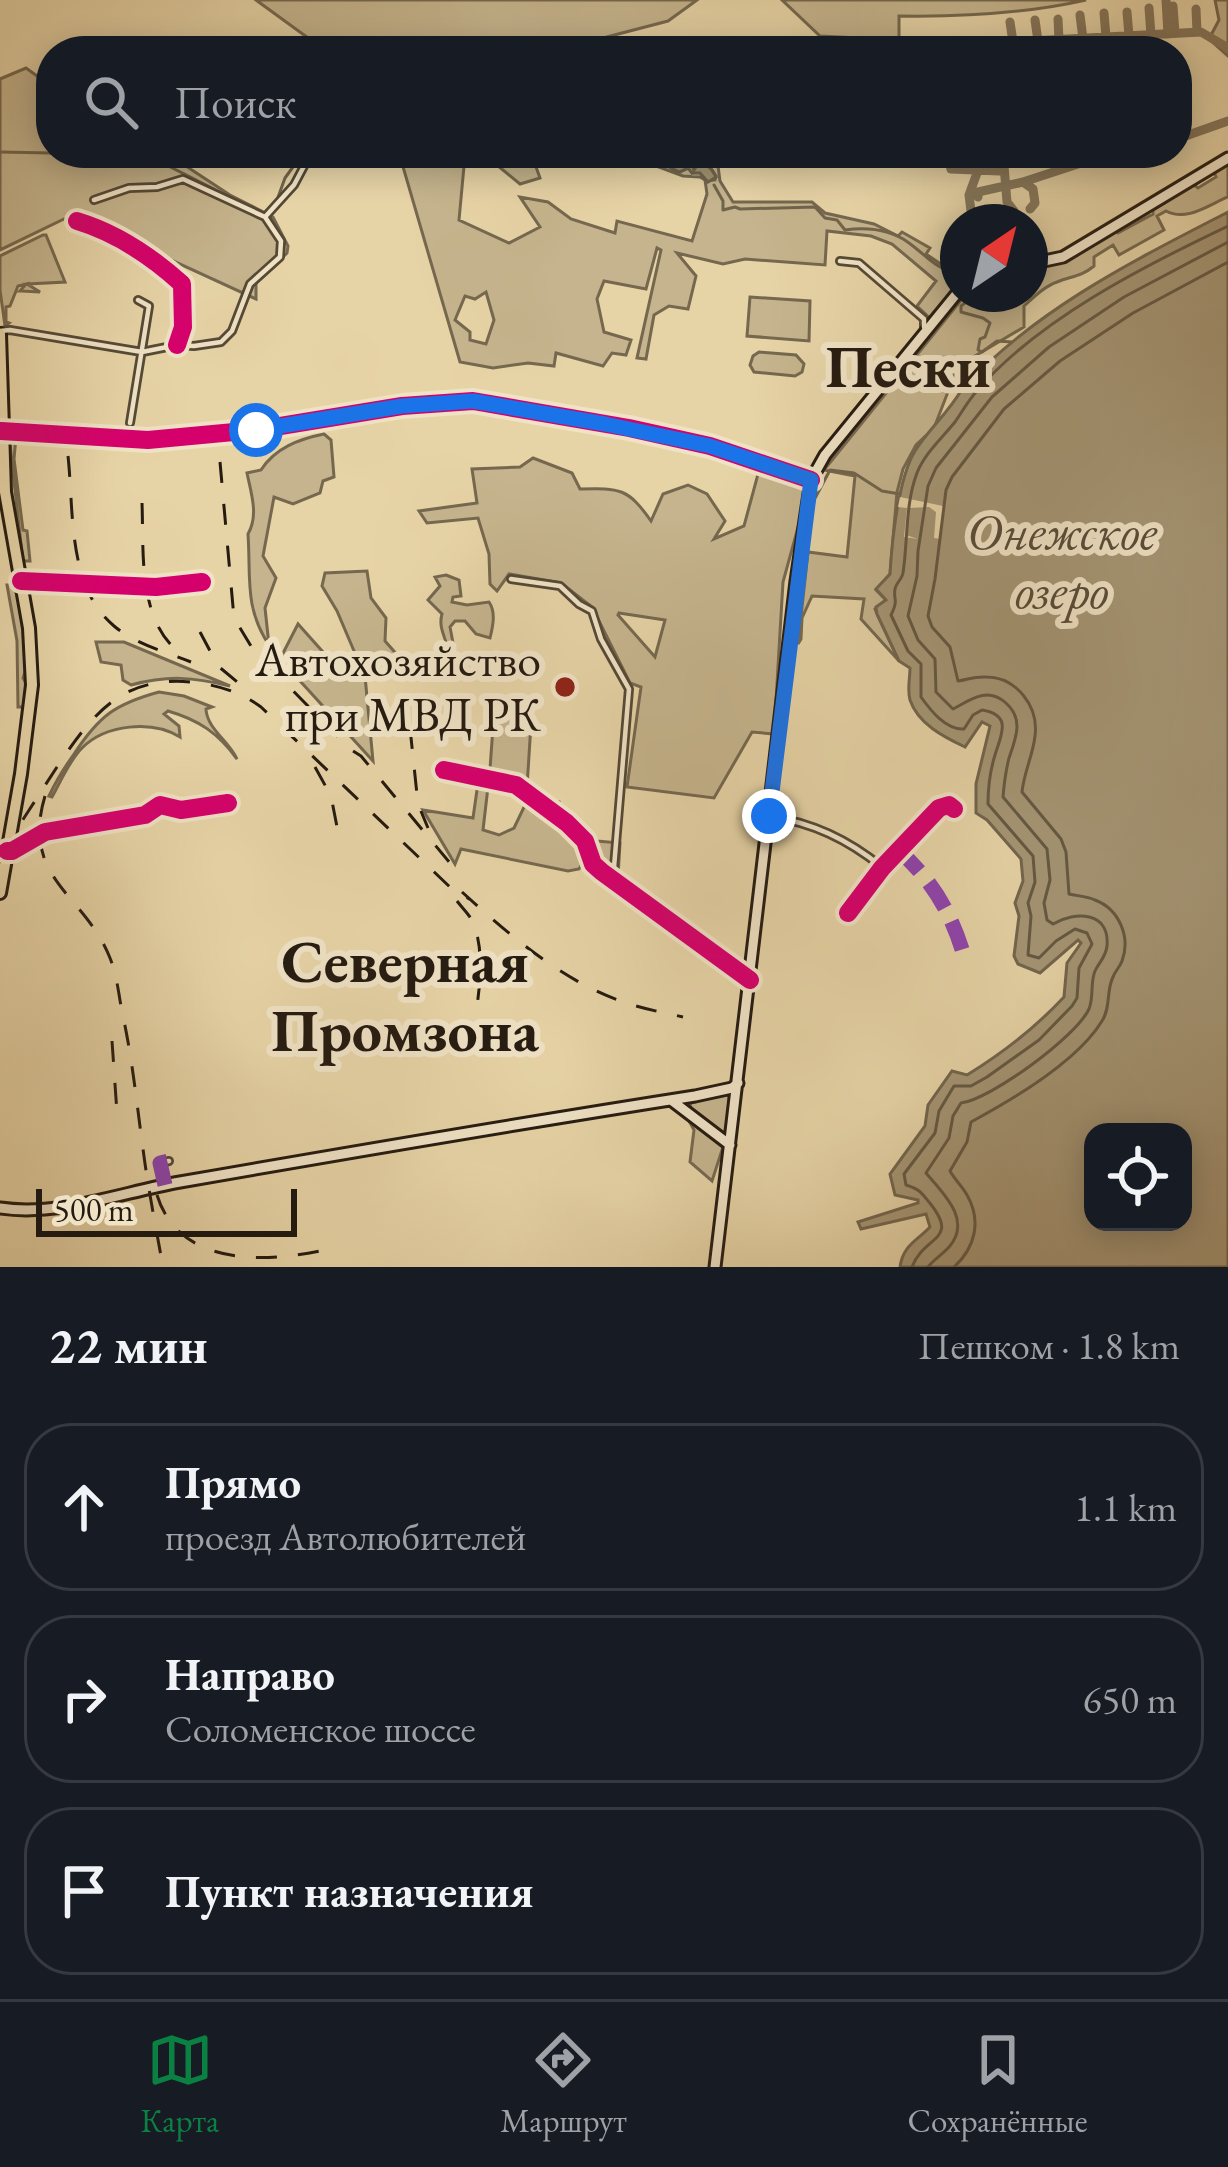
<!DOCTYPE html>
<html lang="ru">
<head>
<meta charset="utf-8">
<style>
	body { margin:0; font-family:"EB Garamond",serif; background:#242831; color:#f1f3f6 }
	.controls { position:absolute; right:36px; bottom:36px; display:grid; overflow:hidden; border-radius:24px; box-shadow:0 6px 30px #0003 }
	.controls button { width:108px; height:108px; display:grid; place-items:center; padding:0; border:0; border-bottom:3px solid #363941; background:#171b24; color:#f1f3f6; font:60px sans-serif }
	.compass { position:absolute; left:940px; top:204px; width:108px; height:108px; border-radius:50%; background:#171b24; box-shadow:0 6px 30px #0003; rotate:35deg }
	.scale { position:absolute; left:36px; bottom:30px; width:261px; box-sizing:border-box; padding-left:12px; border:6px solid #251b11; border-top:0; font-size:33px; line-height:42px; white-space:nowrap; color:#251b11; -webkit-text-stroke:9px #efe2c5; paint-order:stroke }
	.stop { position:absolute; width:36px; height:36px; margin:-27px; border:9px solid #1a73e8; border-radius:50%; background:#fff }
	.stop.end { background:#1a73e8; border-color:#fff; box-shadow:0 3px 12px #0008 }
	.list { margin:0; padding:0; list-style:none }
	h2 { display:flex; justify-content:space-between; align-items:center; height:156px; margin:0; padding:0 48px; font-size:51px }
	h2 small { font-size:39px; font-weight:400; color:#9ea1a6 }
	.list li { display:grid; grid-template-columns:78px 1fr auto; gap:36px; align-items:center; box-sizing:border-box; height:168px; margin:0 24px 24px; padding:0 24px; border:3px solid #363941; border-radius:48px }
	.list b { display:block; font-size:45px; white-space:nowrap }
	.list p { margin:0; font-size:39px; white-space:nowrap; color:#9ea1a6 }
	.list em { font-size:39px; font-style:normal; color:#9ea1a6 }
	.icon { flex:none; width:66px; height:66px; fill:none; stroke:currentColor; stroke-width:2; stroke-linecap:round; stroke-linejoin:round }
	.map { position:relative; flex:none; width:1228px; height:1267px; overflow:hidden }
	.search { position:absolute; background:#171b24; box-shadow:0 6px 30px #0003; left:36px; right:36px; top:36px; height:132px; display:flex; align-items:center; gap:30px; box-sizing:border-box; padding:0 42px; border-radius:48px; color:#9ea1a6; font-size:45px }
	.sheet { height:732px; background:#171b24 }
	nav { display:flex; justify-content:space-around; align-items:center; box-sizing:border-box; height:168px; border-top:3px solid #363941; background:#171b24; font-size:33px; color:#9ea1a6 }
	nav a { display:grid; justify-items:center; gap:6px }
	nav .on { color:#0b8043 }
	.map>svg:first-child { display:block }
</style>
</head>
<body>
<div class="map">
<svg width="1228" height="1267" viewBox="0 0 1228 1267">
	<rect width="100%" height="100%" fill="#e6d3a6"/>
	<filter id="stains"><feTurbulence type="fractalNoise" baseFrequency=".00167" numOctaves="4"/><feColorMatrix values="0 0 0 0 .2 0 0 0 0 .09 0 0 0 0 .02 0 0 0 .5 -.17"/></filter>
	<radialGradient id="worn" r=".72"><stop offset=".6" stop-color="#630" stop-opacity="0"/><stop offset="1" stop-color="#630" stop-opacity=".3"/></radialGradient>
	<path fill="#c5b48d" stroke="#75684f" stroke-width="3" fill-rule="evenodd" d="M256,0H697L668,21L553,51H326Z
		M782,0H1086C1024,14 962,17 899,16V40L820,36Z
		M1215,0H1228V56L1209,39L1219,20Z
		M26,68L51,86V153H166L230,195L273,217L288,246L287,253L256,283V299L82,219H64L0,250V79Z
		M399,153H531L540,178L520,184L492,161L464,166L459,220L509,243L540,227L520,197L548,202L571,219L615,233L617,221L692,241L707,194L705,180L700,177L683,176L640,160L637,153C653,153 664,167 680,172L689,168L692,173L700,172L707,181L715,180L716,176L710,167L699,163L693,171V163L683,161L680,156L670,153H683L718,166L720,181L733,202H812L825,213L874,224L898,236L902,232L930,248L926,254L945,267L958,266V289L932,320L917,306L936,281L892,244L871,236L827,231L825,265L745,259L723,264L677,253L696,276L688,309L669,306L654,315L646,359L637,358L661,250L657,248L646,289L604,281L597,299L604,332L631,340L626,355L612,353L603,366L556,353L554,366L528,363L493,368L460,362ZM486,292L494,320L486,344L470,340V332L455,320L465,296L475,299Z
		M1228,164V197C1208,205 1187,222 1166,211L1157,216L1164,230L1119,255L1113,245L1094,257V266C1081,277 1071,276 1057,282C1045,286 1034,297 1024,306V327L958,366L934,428L916,445L903,469L897,492L890,574L876,590L886,600L875,609L877,614L899,661L861,619L864,599L812,596L802,618L801,639L798,644L808,552L847,557L855,476L824,470L966,294H1030V268L1065,262L1116,231L1118,233L1153,214V210L1194,185L1198,188L1216,177L1214,172Z
		M43,235H46L65,282L27,284L40,292L20,291L26,284L18,286L10,306L6,307V322L9,323L5,326L0,290V256Z
		M750,297L810,301L809,341L747,336Z
		M759,352L796,355L804,364L802,372L795,376L754,372L750,365L753,356Z
		M324,434L331,440L334,477L323,481L320,493L293,504L274,497L263,556L276,578L265,608L269,645C244,607 251,578 248,534C259,515 251,493 247,473L261,470C275,448 299,439 324,434Z
		M9,436H16L14,459L23,530L27,531L30,561H23L24,571Z
		M533,458L572,473L580,489C620,488 628,488 651,521L663,494L688,485L707,494L725,521L714,539L744,526L758,474L809,487L783,582L774,734L752,732L714,798L627,787L641,687L630,683L592,607L561,583L509,574L497,591L490,584L489,554L478,518L427,523L419,511L477,503L472,469L520,467ZM619,613L665,620L655,657L618,615Z
		M367,571L371,598L386,618L385,641L414,674L365,676L373,761L280,659L298,624L340,671L357,658L337,611L322,586L325,573Z
		M446,575L459,580L461,596L453,597L452,602L467,605L489,602C496,612 493,626 490,638L476,634L465,621H455L450,627L453,643L448,651C446,637 438,628 442,614L428,600L440,586L435,577Z
		M7,585H16C21,612 34,652 23,678L28,686L25,707H18L17,641Z
		M96,642H124L230,686C193,677 168,675 131,685L123,680L121,665L101,662Z
		M159,692L184,696L212,707L206,709C207,729 229,741 237,759C218,733 199,720 168,711L164,714L179,726L180,737C152,720 106,724 82,748C69,761 61,781 52,797L49,796C56,781 64,768 74,754C99,716 115,704 159,692Z
		M495,699L521,704L523,723L531,724L527,787L542,799L559,802L558,813L597,841L620,843L618,877L587,869L583,862L579,869L568,871L461,849L455,864L423,810L473,818L478,783L488,787L483,830L499,835L514,828L527,801L490,769Z
		M727,1094L732,1100L729,1130L722,1134L692,1110L690,1105L692,1101Z
		M688,1119L723,1147L712,1181L690,1162L694,1130Z"/>
	<path fill="#a49473" stroke="#71644c" stroke-width="3" fill-rule="evenodd" d="M644,153H670L680,156L683,161L694,160L691,162L694,170L698,164C707,163 712,168 716,177L708,182L700,173H692L688,168L679,172Z
		M1228,212V1267H900C903,1245 917,1241 930,1227L926,1214L861,1229L858,1222L918,1203V1200L895,1195L890,1174L925,1126L928,1105L952,1071L967,1075C1003,1053 1035,1028 1064,997L1067,963L1081,943L1078,940L1040,973L1018,964L1014,956L1019,916L1015,903L1023,881L1021,859L987,820L976,813V784L990,726L982,722L965,747C944,737 918,724 910,700C907,690 910,678 910,668L899,661L877,614L876,607L886,600L876,589L890,574C892,541 898,479 915,451C929,429 949,412 962,389C1036,309 1133,261 1228,212ZM1093,1132H1183V1222H1093Z"/>
	<path fill="#e6d3a6" d="M900,497L943,506L940,539L934,538L936,512L929,507L908,508L906,535L918,539L904,537L907,508L898,507Z"/>
	<g fill="none" stroke-linecap="round" stroke-linejoin="round">
		<path stroke="#645842" stroke-width="3" d="M912,1267C924,1235 961,1241 929,1202C921,1192 919,1189 906,1185L904,1174L935,1133L939,1111L954,1086H971L987,1077L1039,1040L1072,1006L1077,998L1079,968L1092,944L1087,933L1075,929L1056,941L1039,958L1028,955L1031,916L1028,903L1035,882L1033,856L988,804C988,787 990,771 995,755C1001,735 1013,715 982,710L973,715L964,729C946,730 931,711 921,697V664L908,651L891,615C899,599 893,600 895,589C896,583 902,579 903,573C908,541 905,504 917,473C925,453 942,438 955,422C962,412 968,401 976,392C1037,320 1144,266 1228,226
			M928,1267C934,1259 942,1255 949,1247C973,1220 942,1192 926,1173L949,1138L953,1116L961,1103C991,1099 1076,1037 1089,1009C1094,997 1090,983 1095,971C1099,962 1106,957 1107,946C1110,911 1075,911 1053,924L1047,920L1044,903L1050,880L1047,849L1003,797C1004,784 1006,770 1009,758C1016,738 1024,719 1006,703C987,686 970,700 953,709L936,692L935,659L918,640L908,616L917,576L918,551L928,486L936,468L992,397L1049,347L1124,297L1228,242
			M954,1267C975,1248 982,1221 967,1195C962,1186 955,1180 950,1171L967,1142L971,1122C1012,1100 1077,1062 1102,1021C1111,1007 1106,991 1113,977C1115,971 1120,967 1122,961C1131,937 1119,909 1095,900C1087,896 1077,896 1069,894L1066,852L1061,839L1022,792C1024,772 1033,755 1035,736C1039,706 1016,677 986,677C976,676 966,680 958,681L950,647L932,627L928,616L935,579L946,490L952,477L1004,409L1060,361L1133,313L1228,262"/>
		<path stroke="#71644c" stroke-width="3" d="M0,152L51,153
			M143,153L261,213
			M714,185L723,201V210L735,207L740,209L815,207L825,218L837,220L845,230C868,227 890,229 909,243C927,256 934,268 958,274
			M277,200L285,178L303,153
			M270,216L276,230
			M969,294V300L961,306V312L983,318L990,323L985,337L980,339L978,350L982,352L997,341L1012,342
			M814,500L830,470L854,473L882,491L900,494"/>
		<path stroke="#86775c" stroke-width="9" d="M1166,0L1168,34
			M1173,6L1175,33
			M1149,8L1151,35
			M1196,9L1197,32
			M1127,12L1129,36
			M1104,13L1106,37
			M1080,15L1083,39
			M1058,19L1059,40
			M1035,20L1038,41
			M1010,22L1013,42
			M898,42H1013L1201,32L1228,48
			M1177,139L1228,121
			M1003,153L1007,202L1014,211
			M947,154L951,169L1000,171L1004,167
			M980,170L977,173L969,195L971,211L981,216
			M1023,182L1033,189L1035,203L1030,209
			M978,197V192L1023,182L1081,163L1134,153"/>
		<defs>
			<path id="street" d="M94,200L129,188L157,187L183,179L265,217
				M77,221C117,233 151,256 182,284L183,327L177,345
				M840,261L859,263L924,319V327
				M0,331L10,330L142,352L177,345L194,346L221,342L232,331L250,284L280,257L281,241L265,217L294,185L311,153
				M130,423L149,306L138,300
				M7,431L148,440L256,430L402,406L473,401L629,428L710,446L811,480
				M511,579L560,586L579,604L592,611L601,639L629,689L613,879
				M21,581L156,587L202,582
				M444,770L516,785L567,823L585,841L593,864L602,872L746,977
				M769,816C813,823 847,839 882,867
				M7,851H12L45,832L145,815L160,805L181,810L228,803
				M848,913L882,868L939,808L949,805L954,809
				M165,1185L160,1163L169,1161"/>
			<path id="secondary" d="M1030,264L1063,257L1228,158
				M671,1100L730,1145
				M0,1208C59,1217 123,1192 180,1182C352,1152 523,1123 695,1096L732,1088L738,1083
				M715,1267L796,581L811,480L825,455L958,292"/>
			<path id="primary" d="M0,334L5,492L29,628L32,685L21,774L0,893"/>
		</defs>
		<use href="#street" stroke="#554936" stroke-width="10"/>
		<use href="#secondary" stroke="#251b11" stroke-width="15"/>
		<use href="#primary" stroke="#251b11" stroke-width="16"/>
		<use href="#street" stroke="#efe2c5" stroke-width="4.5"/>
		<use href="#secondary" stroke="#efe2c5" stroke-width="9"/>
		<use href="#primary" stroke="#e6d3a6" stroke-width="10"/>
		<path stroke="#251b11" stroke-width="3" stroke-dasharray="21 21" stroke-linecap="butt" d="M68,456C74,511 67,587 114,626C135,644 166,652 191,662
			M220,462L234,618L254,651L350,749L361,756L450,863
			M142,503C144,554 137,621 182,655
			M200,632L218,666L248,691
			M410,728L418,804L428,828
			M315,767L331,796L338,832
			M45,796C20,879 85,894 110,958C118,978 119,1000 124,1021C133,1064 137,1106 143,1149C148,1188 156,1228 163,1267
			M0,855C19,826 38,796 57,767C95,710 125,673 200,683C223,687 242,693 261,707L452,889L471,900
			M462,892C507,933 560,979 618,1000C639,1008 661,1012 683,1017
			M457,901C463,909 471,916 474,925C484,951 480,986 476,1013
			M112,1041L117,1113
			M157,1195C179,1267 265,1263 325,1250"/>
		<path stroke="#8e44ad" stroke-width="15" stroke-dasharray="30 15" stroke-linecap="butt" d="M898,850C934,881 954,918 966,963
			M165,1185L160,1163L169,1161"/>
		<defs>
			<path id="cycleway" d="M77,221C117,233 151,256 182,284L183,327L177,345
				M1,431L148,440L256,430L402,406L473,401L629,428L710,446L811,480
				M21,581L156,587L202,582
				M444,770L516,785L567,823L585,841L593,864L602,872L750,980
				M7,851H12L45,832L145,815L160,805L181,810L228,803
				M848,913L882,868L939,808L949,805L954,809"/>
		</defs>
		<use href="#cycleway" stroke="#efe2c5" stroke-width="26"/>
		<use href="#cycleway" stroke="#d6006c" stroke-width="18"/>
	</g>
	<g fill="none" stroke-linecap="round" stroke-linejoin="round">
		<path stroke="#1a73e8" stroke-width="15" d="M256,430L402,406L473,401L605,424L710,446L811,480L769,816"/>
	</g>
	<circle fill="#8f2418" stroke="#efe2c5" stroke-width="4.5" cx="565" cy="687" r="12"/>
	<g text-anchor="middle" stroke-width="12" stroke-linejoin="round" paint-order="stroke">
		<g font-size="48" fill="#251b11" stroke="#efe2c5" text-anchor="end">
			<text x="541" y="676">Автохозяйство<tspan x="541" dy="55">при МВД РК</tspan></text>
		</g>
		<g font-size="51" font-style="italic" fill="#584b38" stroke="#efe2c5">
			<text x="1062" y="549">Онежское<tspan x="1062" dy="59">озеро</tspan></text>
		</g>
		<g font-size="60" font-weight="bold" fill="#251b11" stroke="#efe2c5">
			<text x="908" y="387">Пески</text>
			<text x="405" y="982">Северная<tspan x="405" dy="69">Промзона</tspan></text>
		</g>
	</g>
	<rect width="100%" height="100%" filter="url(#stains)"/>
	<rect width="100%" height="100%" fill="url(#worn)"/>
</svg>
<div class="controls">
<button><svg class="icon" aria-label="locate" viewBox="0 0 24 24"><circle cx="12" cy="12" r="6"/><path d="M12 2v4M12 18v4M2 12h4M18 12h4"/></svg></button>
</div>
<svg class="compass" viewBox="-18 -18 36 36"><path d="M0-13l5 13h-10z" fill="#e53935"/><path d="M0 13l5-13h-10z" fill="#9ea1a6"/></svg>
<div class="scale">500 m</div>
<div class="stop" style="left:256px;top:430px"></div>
<div class="stop end" style="left:769px;top:816px"></div>
<div class="search"><svg class="icon" aria-label="search" viewBox="0 0 24 24"><circle cx="10" cy="10" r="6"/><path d="M15 15l6 6"/></svg>Поиск</div>
</div>
<section class="sheet">
<h2>22 мин<small>Пешком · 1.8 km</small></h2>
<ul class="list">
<li><svg class="icon" aria-label="ahead" viewBox="0 0 24 24"><path d="M12 20V5M6 11l6-6 6 6"/></svg><div><b>Прямо</b><p>проезд Автолюбителей</p></div><em>1.1 km</em></li>
<li><svg class="icon" aria-label="right" viewBox="0 0 24 24"><path d="M7 20v-9h11M14 6l5 5-5 5"/></svg><div><b>Направо</b><p>Соломенское шоссе</p></div><em>650 m</em></li>
<li><svg class="icon" aria-label="arrive" viewBox="0 0 24 24"><path d="M6 21V4h12l-3 4 3 4H6"/></svg><div><b>Пункт назначения</b></div></li>
</ul>
</section>
<nav>
<a class="on"><svg class="icon" aria-label="map" viewBox="0 0 24 24"><path d="M3 6l6-2 6 2 6-2v14l-6 2-6-2-6 2zM9 4v14M15 6v14"/></svg>Карта</a>
<a><svg class="icon" aria-label="directions" viewBox="0 0 24 24"><path d="M12 3l9 9-9 9-9-9zM9 14v-3h6M13 9l2 2-2 2"/></svg>Маршрут</a>
<a><svg class="icon" aria-label="saved" viewBox="0 0 24 24"><path d="M7 4h10v16l-5-4-5 4z"/></svg>Сохранённые</a>
</nav>
</body>
</html>
